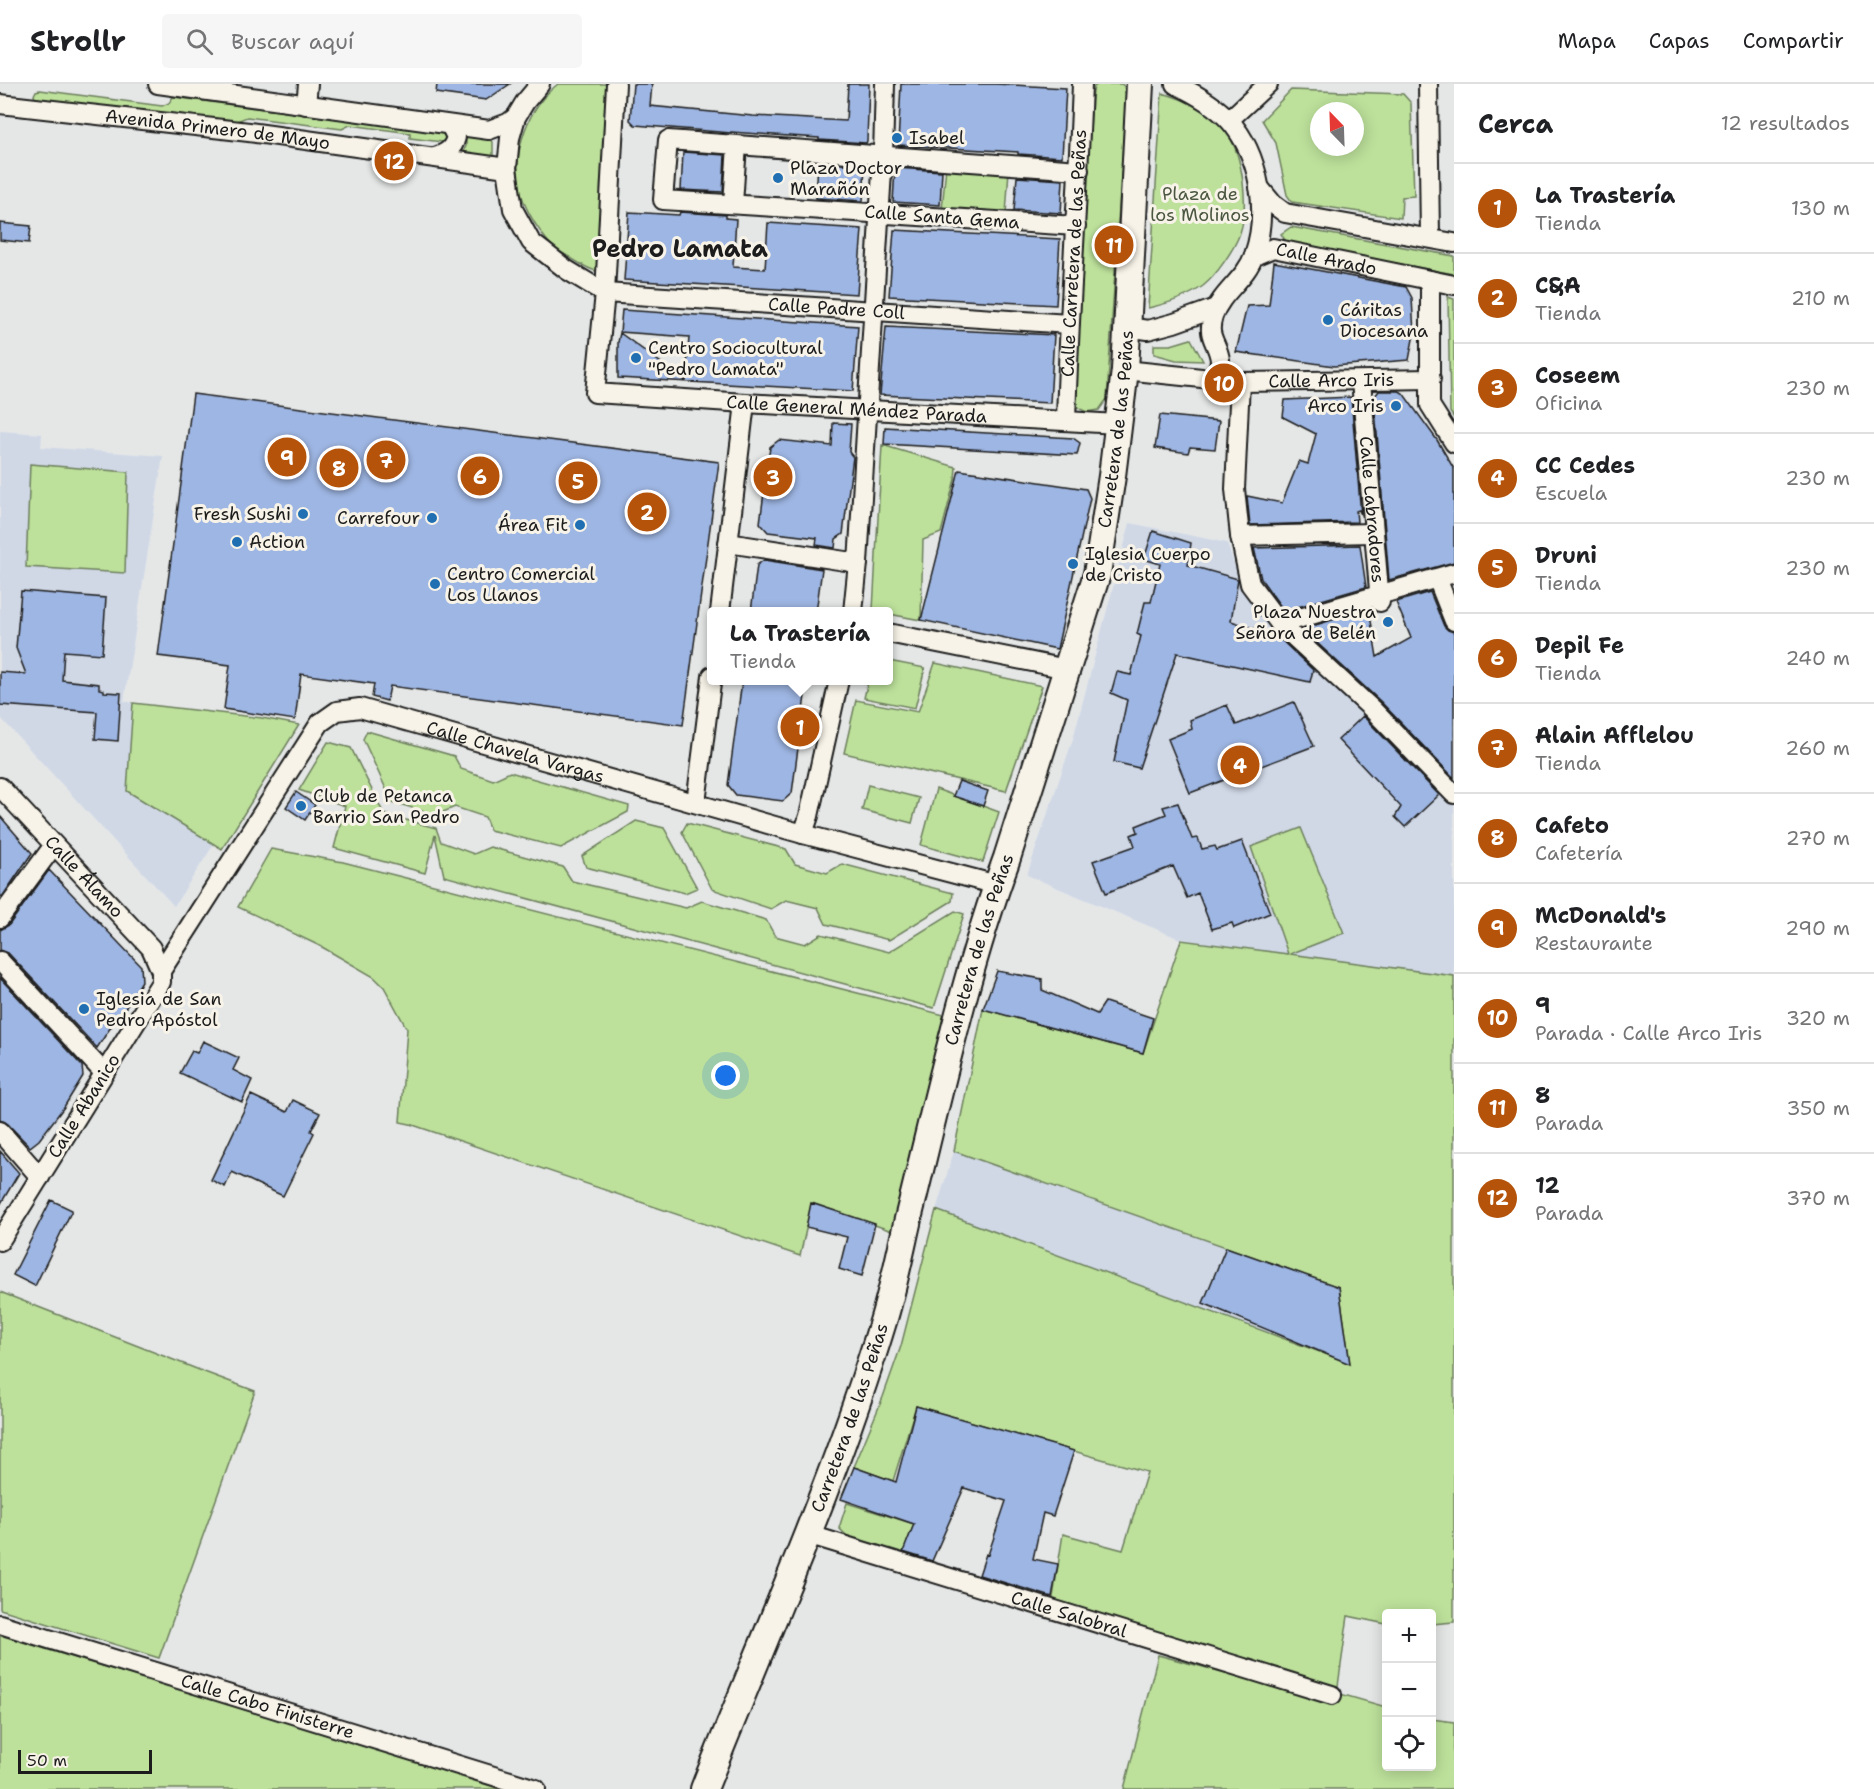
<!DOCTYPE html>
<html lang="es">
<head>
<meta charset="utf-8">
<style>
	body { margin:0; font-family:"Shantell Sans",sans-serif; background:#f6f6f6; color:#202124 }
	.controls { position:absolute; right:18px; bottom:18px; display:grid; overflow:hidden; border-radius:6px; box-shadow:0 3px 15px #0003 }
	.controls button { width:54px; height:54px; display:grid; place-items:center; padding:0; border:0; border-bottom:2px solid #e0e0e0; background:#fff; color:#202124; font:30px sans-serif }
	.compass { position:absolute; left:1310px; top:18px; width:54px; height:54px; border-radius:50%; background:#fff; box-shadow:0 3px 15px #0003; rotate:337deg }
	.scale { position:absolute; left:18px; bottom:15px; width:134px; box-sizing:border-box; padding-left:6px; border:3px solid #1c1c1c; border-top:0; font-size:16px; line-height:21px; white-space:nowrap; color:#1c1c1c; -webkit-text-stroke:4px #f7f3e8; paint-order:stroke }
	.you { position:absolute; left:726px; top:992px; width:21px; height:21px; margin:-15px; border:4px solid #fff; border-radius:50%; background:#1a73e8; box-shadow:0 0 0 9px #1a73e833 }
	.badge { display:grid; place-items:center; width:39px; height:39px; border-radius:50%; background:#b45309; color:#fff; font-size:20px; font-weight:700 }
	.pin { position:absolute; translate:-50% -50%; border:3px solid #fff; box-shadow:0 2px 6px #0006 }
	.popup { position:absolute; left:707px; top:523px; width:186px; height:78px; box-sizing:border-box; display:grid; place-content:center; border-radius:6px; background:#fff; filter:drop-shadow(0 2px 4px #0005); font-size:20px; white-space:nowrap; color:#757577 }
	.popup b { font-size:22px; color:#202124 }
	.popup::after { content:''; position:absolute; left:50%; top:100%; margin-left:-12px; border:12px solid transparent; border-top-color:#fff }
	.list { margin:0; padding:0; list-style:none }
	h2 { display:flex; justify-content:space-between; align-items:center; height:78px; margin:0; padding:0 24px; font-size:26px }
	h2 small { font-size:20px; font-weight:400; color:#757577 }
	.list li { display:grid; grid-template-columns:39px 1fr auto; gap:18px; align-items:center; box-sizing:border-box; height:90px; padding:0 24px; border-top:2px solid #e0e0e0 }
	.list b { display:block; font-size:22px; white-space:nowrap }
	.list p { margin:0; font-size:20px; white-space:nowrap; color:#757577 }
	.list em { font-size:20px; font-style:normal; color:#757577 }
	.icon { flex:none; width:33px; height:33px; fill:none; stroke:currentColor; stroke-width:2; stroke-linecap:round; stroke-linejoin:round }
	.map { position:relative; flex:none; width:1454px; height:1705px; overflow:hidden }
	header { display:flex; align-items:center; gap:36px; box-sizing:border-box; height:84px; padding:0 30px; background:#fff; border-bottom:2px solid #e0e0e0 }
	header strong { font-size:28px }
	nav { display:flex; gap:33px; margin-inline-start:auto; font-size:21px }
	.search { width:420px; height:54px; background:#f6f6f6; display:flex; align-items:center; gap:15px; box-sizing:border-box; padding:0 21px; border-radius:6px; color:#757577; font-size:22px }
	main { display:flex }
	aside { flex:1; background:#fff }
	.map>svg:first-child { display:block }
</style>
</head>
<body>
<header>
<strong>Strollr</strong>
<div class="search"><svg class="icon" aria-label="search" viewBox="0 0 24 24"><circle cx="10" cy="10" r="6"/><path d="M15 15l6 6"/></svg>Buscar aquí</div>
<nav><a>Mapa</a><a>Capas</a><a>Compartir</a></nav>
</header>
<main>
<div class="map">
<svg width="1454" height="1705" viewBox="0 0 1454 1705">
	<rect width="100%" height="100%" fill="#e5e7e7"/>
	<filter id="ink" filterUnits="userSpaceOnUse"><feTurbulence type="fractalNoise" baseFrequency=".0167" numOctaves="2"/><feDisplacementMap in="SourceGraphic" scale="12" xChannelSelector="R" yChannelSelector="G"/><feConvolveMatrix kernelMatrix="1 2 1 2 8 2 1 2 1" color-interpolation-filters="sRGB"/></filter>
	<g filter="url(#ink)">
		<path fill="#d0d8e6" d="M0,347L42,350L41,363L163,372L124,617L133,619L127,707L214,760L174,822L0,633Z
			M1130,439L1227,459L1243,507L1284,555L1315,579L1454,719V893L1180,855L1027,791L1073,655Z
			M954,1067L1339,1203L1350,1280L936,1126Z"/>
		<path fill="#bde19b" stroke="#6c7e5c" stroke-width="1.5" fill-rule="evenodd" d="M558,0H613L608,190C594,188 586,183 574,176C568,172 560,168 554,164C546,157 540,147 534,138C528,128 522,116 520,104C512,67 528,23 558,0Z
			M1098,0H1121L1124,2L1126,11L1107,315L1099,326L1087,328L1078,324L1073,307L1092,13L1094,3Z
			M40,6L162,22L169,19L173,13L445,49L447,53L442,58L410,54V49L350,41L342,45L247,33L239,36L235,42L39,17L35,15L34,11L36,7Z
			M1291,6L1403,10L1411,19L1414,112L1402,113L1401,134L1292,118L1287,111L1276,59L1262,36ZM1319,27H1355V63H1319Z
			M1162,9C1186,15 1214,30 1228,50C1243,73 1249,123 1240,149C1235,164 1216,192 1203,202C1188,213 1166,220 1148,224Z
			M466,51L490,54L493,58V71L491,74L462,70L466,62Z
			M946,82L1009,86L1006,130L942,126Z
			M1291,143L1454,172V190L1287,159L1281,150Z
			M1448,213L1454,215V334L1450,328Z
			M1191,255L1203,277L1176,276L1154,270V261H1171Z
			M882,361L956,383L955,395L941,449L923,456L921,536L889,530L888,528L873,526Z
			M30,380L128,388L125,489L26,483Z
			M889,577L925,584L915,624L864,614L868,597L888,596Z
			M935,579L1042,602L1006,707L844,669L856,616L918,628Z
			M133,619L262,634L299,641L222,765L127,707Z
			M367,647L454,672L461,685L493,696L510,688L629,722L628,728L561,764L490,746L485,733L455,723L436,731L392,718L363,655Z
			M328,658L351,664L384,730L436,744L441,758L474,770L490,763L563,783L572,797L686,824L702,817L766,836L775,852L805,860L821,850L889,868L955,827L964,830L934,924L444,792L435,751L425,789L334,764L345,722L299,706Z
			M868,701L919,714L912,739L862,726Z
			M936,705L999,728L983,778L921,761Z
			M636,737L664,744L697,804L685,809L586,783L582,772Z
			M687,739L786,765L795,780L827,789L842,780L953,809L952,817L889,856L826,840L818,824L786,816L771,825L712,805L682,748Z
			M1301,744L1344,849L1290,870L1454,892V1538L1432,1540V1530H1386V1540L1348,1532L1337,1609L1386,1623V1682H1432V1635L1454,1638L1453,1705H1124L1158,1571L1335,1618L1052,1520L1063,1450L1123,1466L1147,1388L916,1322L893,1397L854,1383L883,1313L901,1262L936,1126L1350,1279L1339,1203L954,1067L983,925L1143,969L1181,856L1288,870L1251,763Z
			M271,765L343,778L944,931L892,1147L812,1119L800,1172L410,1040L400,1038L407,945L384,903L374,893L322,863L238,823Z
			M0,1208L207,1289L255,1307L159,1574L0,1525Z
			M847,1419L914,1440L902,1472L847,1452L839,1444Z
			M0,1551C171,1604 343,1653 514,1705H0Z"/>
		<path fill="#9eb6e3" stroke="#1c1c1c" stroke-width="1.5" d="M437,0H510L486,16L436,9Z
			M633,0H652L650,22L753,32L846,37L848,0H869L867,57L866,59L819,56V54L731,48V49L635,41L630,36Z
			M901,0H996L1066,4L1062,73L1018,70V68L898,61Z
			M683,68L725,71L723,108L681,106Z
			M818,78L865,82L863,117L816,114Z
			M895,84L942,87L940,121L893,118Z
			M1017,93L1063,96L1061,129L1014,126Z
			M629,128L679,131L680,128L726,131V134L736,135L733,183L765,185L768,139L862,145L857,210L624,196Z
			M0,139L31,142L29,159L0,156Z
			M894,146L1060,155L1056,221L889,212Z
			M1274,178L1406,203L1412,214L1414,250L1409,276L1334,282L1236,268L1247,222L1269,221Z
			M622,226L858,242L853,307L618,294V258L620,249L686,297L689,253L620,248Z
			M886,243L1054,251L1050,319L880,311Z
			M1379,307H1398L1403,309L1437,356L1454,385V478L1389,496L1374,313Z
			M193,310L719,378L683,641L390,602L387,617L372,613L374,600L301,590L295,636L224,625L230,581L158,572Z
			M1351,313L1361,431L1359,426L1356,427L1357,438L1250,441L1247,412L1282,419L1299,377L1308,380L1316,350L1283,333L1285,316Z
			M1160,331L1219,337L1215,365L1190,363L1188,369L1155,364Z
			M833,339L851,340L849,368L853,373L843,450L836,455L835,464L816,461L817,454L768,448L760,439L770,363L779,356L832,362Z
			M885,343L1073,354L1080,359L1077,371L884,360Z
			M959,386L1086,405L1090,414L1057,565L921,536Z
			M1153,447L1191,459L1188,481L1238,495L1231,537L1277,552L1313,586L1310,598L1177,569L1139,684L1114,678L1127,616L1111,609L1117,588L1131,591L1141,552L1137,550L1145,518H1151L1160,480L1144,475Z
			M1360,461L1366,503L1284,527L1261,495L1254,464Z
			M764,476L822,485L816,528H751L757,481Z
			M21,507L106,514L102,570L64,567L62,596L99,600V605L104,606V608L121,609L118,657L95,655L97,628L0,621V588L26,590L16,564Z
			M1430,508L1444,542L1448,546L1454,548V694L1380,617L1302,545L1369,525L1377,573L1411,554L1396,518Z
			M742,597H807L792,709L783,717L736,711L728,701Z
			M1294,618L1314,662L1190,709L1168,655L1192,645L1190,636L1227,621L1236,641Z
			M1363,632L1439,711L1405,743L1395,733L1401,723L1338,656Z
			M959,697L988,707L983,722L953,712Z
			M296,708L315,721L305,736L286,723Z
			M1178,719L1192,755L1198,754L1202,765L1215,762L1217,766L1242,757L1270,829L1234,844L1232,839L1212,845L1198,809L1187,814L1173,782L1106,809L1093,777L1135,762L1131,751L1138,748L1136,742L1166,730L1163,723Z
			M0,732L32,769L2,813L0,811Z
			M49,786L141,882L142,897L120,933L118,932L97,964L8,869L0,866V846L9,841Z
			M997,887L1042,895V906L1097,930L1105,918L1153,934L1143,969L983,925Z
			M0,894L82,982L83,992L64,1023L39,1056L30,1063L8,1040L0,1036Z
			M203,957L239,974L233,986L252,996L242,1018L180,989L192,967L197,969Z
			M251,1011L287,1028L293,1016L320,1029L311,1047L314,1049L283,1112L232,1088L225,1103L211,1096Z
			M0,1067L19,1089L0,1121Z
			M51,1116L72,1126L35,1202L13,1191Z
			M811,1119L875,1140L862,1192L839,1185L847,1153L806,1143Z
			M1226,1163L1339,1203L1350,1280L1203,1219Z
			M916,1322L1074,1367L1053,1432L1043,1429L1033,1475L1058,1480L1052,1513L979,1491L986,1470L988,1471L1006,1417L964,1404L932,1477L903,1468L914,1440L841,1415L854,1383L896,1398Z"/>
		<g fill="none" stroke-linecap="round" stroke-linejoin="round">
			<defs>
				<g id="street">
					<path d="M158,0L489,46L508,39L516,33"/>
					<path d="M540,0L525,18L516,33L510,54L507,84L513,125L531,158L567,186L605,209"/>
					<path id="s1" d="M616,0L605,209L595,309L745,319L1118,340"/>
					<path d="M1175,0C1194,9 1215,21 1229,36C1260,71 1269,127 1254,171C1246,195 1221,208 1213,232C1206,254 1218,258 1220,276C1220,280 1218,285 1216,289L1208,294"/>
					<path d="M1428,0L1430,154"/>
					<path id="s2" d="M0,20L249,48L507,84"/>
					<path d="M306,21L308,0"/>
					<path d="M1229,36L1268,0"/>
					<path d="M435,73C447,69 453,65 456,53L450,41"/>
					<path d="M1259,103L1273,120L1285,129L1454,159"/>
					<path d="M733,120L737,61"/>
					<path d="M1076,142L663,116L668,56L1079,86"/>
					<path id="s3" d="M1254,172L1273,164L1454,201"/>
					<path d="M1430,196V321L1454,359"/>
					<path id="s4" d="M605,209L1069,240"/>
					<path d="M1127,243L1148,246L1174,239L1216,224"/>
					<path id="s5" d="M1125,286L1240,298L1431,295"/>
					<path id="s6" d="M1361,297L1380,518"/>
					<path d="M1240,298L1235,405L1240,452L1250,500L1280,540L1372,625L1454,710"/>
					<path id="s7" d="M1066,337C1069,225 1078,113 1082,0"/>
					<path d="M1240,452L1373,449"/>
					<path d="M728,459L858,479"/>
					<path d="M1437,494L1454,537"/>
					<path d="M720,528L745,319"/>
					<path d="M853,528L858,479L883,71L885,0"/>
					<path d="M1280,540L1454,489"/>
					<path d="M888,549L1067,585"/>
					<path id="s8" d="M0,703L151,864L161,887V898L0,1157"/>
					<path d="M696,719L712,592"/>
					<path d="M803,750L809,732L839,596"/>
					<path d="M0,834L54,761"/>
					<path d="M0,877L104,989"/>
					<path id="s9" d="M161,887L320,639L337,627L360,624L803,750L997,801"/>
					<path d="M0,1047L40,1093"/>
					<path id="s10" d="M807,1450L1332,1611"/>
					<path id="s11" d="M0,1540L536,1705"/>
				</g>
				<g id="secondary">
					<path id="s12" d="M704,1705C765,1551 834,1399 882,1241C893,1206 900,1170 908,1135C938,1015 964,891 1007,774L1097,490L1112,392L1125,286L1140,0"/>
				</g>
			</defs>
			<use href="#street" stroke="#1c1c1c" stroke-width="22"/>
			<use href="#secondary" stroke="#1c1c1c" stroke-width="30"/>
			<use href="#street" stroke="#f7f3e8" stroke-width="18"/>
			<use href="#secondary" stroke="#f7f3e8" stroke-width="26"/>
		</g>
	</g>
	<g fill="#1f6fb2" stroke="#f7f3e8" stroke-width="2">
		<circle cx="897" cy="54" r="6"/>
		<circle cx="778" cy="94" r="6"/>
		<circle cx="1328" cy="236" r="6"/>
		<circle cx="636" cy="274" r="6"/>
		<circle cx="1396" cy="322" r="6"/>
		<circle cx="303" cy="430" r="6"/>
		<circle cx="432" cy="434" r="6"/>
		<circle cx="580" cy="441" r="6"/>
		<circle cx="237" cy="458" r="6"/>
		<circle cx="1073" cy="480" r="6"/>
		<circle cx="435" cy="500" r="6"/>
		<circle cx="1388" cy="538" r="6"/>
		<circle cx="301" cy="722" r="6"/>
		<circle cx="84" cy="925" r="6"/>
	</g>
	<g text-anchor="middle" stroke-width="6" stroke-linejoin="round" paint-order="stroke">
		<g font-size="18" fill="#1c1c1c" stroke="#f7f3e8">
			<text dy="6" stroke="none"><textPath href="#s2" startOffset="219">Avenida Primero de Mayo</textPath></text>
			<text transform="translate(942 133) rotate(4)" y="6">Calle Santa Gema</text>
			<text dy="6" stroke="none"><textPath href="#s7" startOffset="168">Calle Carretera de las Peñas</textPath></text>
			<text dy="6" stroke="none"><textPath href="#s3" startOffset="75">Calle Arado</textPath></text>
			<text dy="6" stroke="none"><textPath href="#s4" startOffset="232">Calle Padre Coll</textPath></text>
			<text dy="6" stroke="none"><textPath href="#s5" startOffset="207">Calle Arco Iris</textPath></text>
			<text dy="6" stroke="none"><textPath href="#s1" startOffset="572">Calle General Méndez Parada</textPath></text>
			<text dy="6" stroke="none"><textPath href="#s12" startOffset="1425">Carretera de las Peñas</textPath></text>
			<text dy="6" stroke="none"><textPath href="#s6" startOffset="129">Calle Labradores</textPath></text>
			<text dy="6" stroke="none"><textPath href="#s9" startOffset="500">Calle Chavela Vargas</textPath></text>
			<text dy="6" stroke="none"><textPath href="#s8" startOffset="123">Calle Álamo</textPath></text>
			<text dy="6" stroke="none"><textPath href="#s12" startOffset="885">Carretera de las Peñas</textPath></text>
			<text transform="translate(84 1022) rotate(-58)" y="6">Calle Abanico</text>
			<text dy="6" stroke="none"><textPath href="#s12" startOffset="399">Carretera de las Peñas</textPath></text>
			<text dy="6" stroke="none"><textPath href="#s10" startOffset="274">Calle Salobral</textPath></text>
			<text dy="6" stroke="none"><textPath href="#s11" startOffset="280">Calle Cabo Finisterre</textPath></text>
		</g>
		<g font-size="18" fill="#1c1c1c" stroke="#f7f3e8" text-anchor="start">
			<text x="909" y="60">Isabel</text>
			<text x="790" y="90">Plaza Doctor<tspan x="790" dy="21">Marañón</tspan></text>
			<text x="1340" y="232">Cáritas<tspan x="1340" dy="21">Diocesana</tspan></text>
			<text x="648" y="270">Centro Sociocultural<tspan x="648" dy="21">"Pedro Lamata"</tspan></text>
			<text x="1384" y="328" text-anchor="end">Arco Iris</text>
			<text x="291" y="436" text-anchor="end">Fresh Sushi</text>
			<text x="420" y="440" text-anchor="end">Carrefour</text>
			<text x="568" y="447" text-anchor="end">Área Fit</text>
			<text x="249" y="464">Action</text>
			<text x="1085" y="476">Iglesia Cuerpo<tspan x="1085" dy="21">de Cristo</tspan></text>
			<text x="447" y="496">Centro Comercial<tspan x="447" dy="21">Los Llanos</tspan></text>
			<text x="1376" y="534" text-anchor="end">Plaza Nuestra<tspan x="1376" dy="21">Señora de Belén</tspan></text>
			<text x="313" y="718">Club de Petanca<tspan x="313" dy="21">Barrio San Pedro</tspan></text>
			<text x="96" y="921">Iglesia de San<tspan x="96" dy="21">Pedro Apóstol</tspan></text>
		</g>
		<g font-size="18" fill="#4c5742" stroke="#f7f3e8">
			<text x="1200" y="116">Plaza de<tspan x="1200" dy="21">los Molinos</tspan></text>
		</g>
		<g font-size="24" font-weight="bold" fill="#1c1c1c" stroke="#f7f3e8">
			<text x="680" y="173">Pedro Lamata</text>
		</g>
	</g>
</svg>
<div class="controls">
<button>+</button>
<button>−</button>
<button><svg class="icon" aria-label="locate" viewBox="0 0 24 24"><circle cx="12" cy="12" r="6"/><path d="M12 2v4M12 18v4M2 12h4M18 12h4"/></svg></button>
</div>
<svg class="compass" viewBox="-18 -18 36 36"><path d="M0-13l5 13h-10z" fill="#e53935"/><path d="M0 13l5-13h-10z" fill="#757577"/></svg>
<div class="scale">50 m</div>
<div class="you"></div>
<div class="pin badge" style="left:800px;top:643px">1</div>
<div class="popup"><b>La Trastería</b>Tienda</div>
<div class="pin badge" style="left:647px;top:428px">2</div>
<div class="pin badge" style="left:773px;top:393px">3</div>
<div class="pin badge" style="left:1240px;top:681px">4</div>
<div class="pin badge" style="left:578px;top:397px">5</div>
<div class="pin badge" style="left:480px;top:392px">6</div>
<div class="pin badge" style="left:386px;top:376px">7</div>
<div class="pin badge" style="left:339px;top:384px">8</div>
<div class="pin badge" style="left:287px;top:373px">9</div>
<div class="pin badge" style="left:1224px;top:299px">10</div>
<div class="pin badge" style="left:1114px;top:161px">11</div>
<div class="pin badge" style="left:394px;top:77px">12</div>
</div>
<aside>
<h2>Cerca<small>12 resultados</small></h2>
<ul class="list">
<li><span class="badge">1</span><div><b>La Trastería</b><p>Tienda</p></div><em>130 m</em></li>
<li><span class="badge">2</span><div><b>C&amp;A</b><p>Tienda</p></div><em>210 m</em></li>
<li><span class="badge">3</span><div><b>Coseem</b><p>Oficina</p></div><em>230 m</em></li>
<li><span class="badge">4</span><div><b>CC Cedes</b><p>Escuela</p></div><em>230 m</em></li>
<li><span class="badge">5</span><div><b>Druni</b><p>Tienda</p></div><em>230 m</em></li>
<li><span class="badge">6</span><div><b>Depil Fe</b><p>Tienda</p></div><em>240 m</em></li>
<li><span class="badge">7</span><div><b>Alain Afflelou</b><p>Tienda</p></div><em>260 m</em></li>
<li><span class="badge">8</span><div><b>Cafeto</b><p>Cafetería</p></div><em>270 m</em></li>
<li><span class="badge">9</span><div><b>McDonald's</b><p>Restaurante</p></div><em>290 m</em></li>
<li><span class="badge">10</span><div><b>9</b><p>Parada · Calle Arco Iris</p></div><em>320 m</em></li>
<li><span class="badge">11</span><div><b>8</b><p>Parada</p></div><em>350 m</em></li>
<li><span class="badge">12</span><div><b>12</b><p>Parada</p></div><em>370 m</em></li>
</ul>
</aside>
</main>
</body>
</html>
